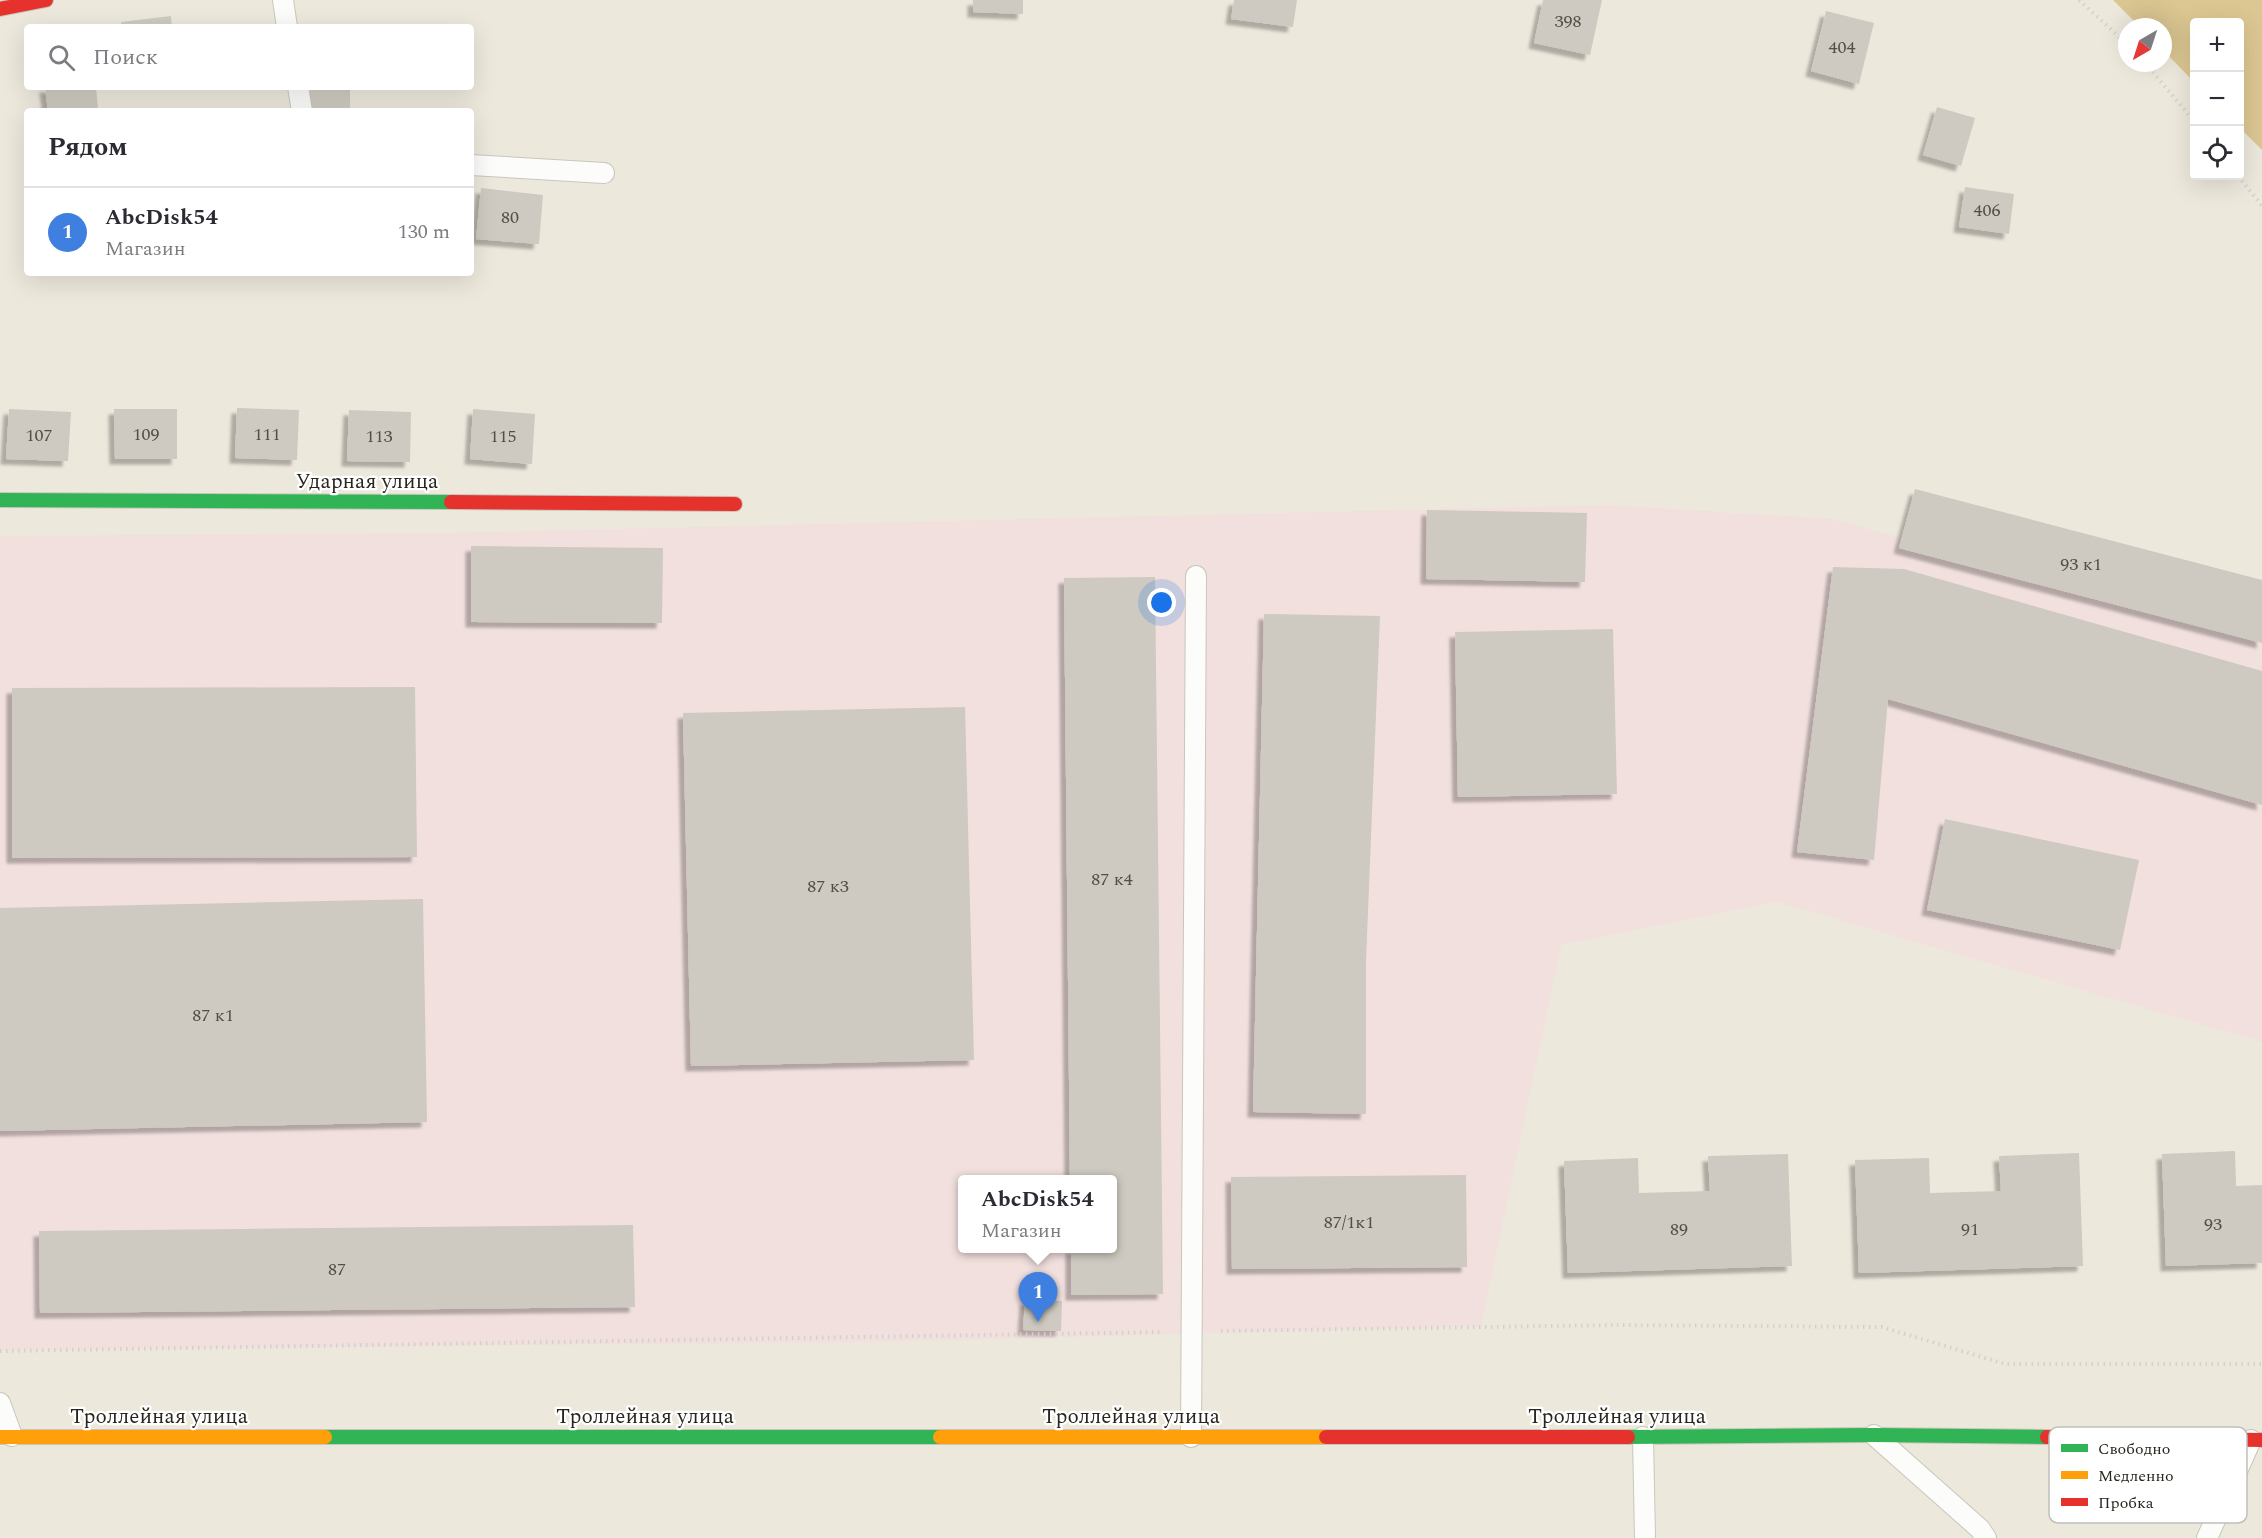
<!DOCTYPE html>
<html lang="ru">
<head>
<meta charset="utf-8">
<style>
	body { margin:0; font-family:Spectral,serif; background:#f2f2f3; color:#2b2b33 }
	.controls { position:absolute; right:18px; top:18px; display:grid; overflow:hidden; border-radius:6px; box-shadow:0 6px 24px #0002 }
	.controls button { width:54px; height:54px; display:grid; place-items:center; padding:0; border:0; border-bottom:2px solid #e1e1e2; background:#fff; color:#2b2b33; font:30px sans-serif }
	.compass { position:absolute; left:2118px; top:18px; width:54px; height:54px; border-radius:50%; background:#fff; box-shadow:0 6px 24px #0002; rotate:219deg }
	.you { position:absolute; left:1162px; top:603px; width:21px; height:21px; margin:-15px; border:4px solid #fff; border-radius:50%; background:#1a73e8; box-shadow:0 0 0 9px #1a73e833 }
	.badge { display:grid; place-items:center; width:39px; height:39px; border-radius:50%; background:#2563eb; color:#fff; font-size:20px; font-weight:700 }
	.pin { position:absolute; translate:-50% -50px; filter:drop-shadow(0 2px 3px #0008) }
	.pin::after { content:''; position:absolute; top:32px; width:21px; height:18px; background:inherit; clip-path:polygon(0 0,100% 0,50% 100%) }
	.popup { position:absolute; left:958px; top:1175px; width:159px; height:78px; box-sizing:border-box; display:grid; place-content:center; border-radius:6px; background:#fff; filter:drop-shadow(0 2px 4px #0005); font-size:20px; white-space:nowrap; color:#7c7c81 }
	.popup b { font-size:22px; color:#2b2b33 }
	.popup::after { content:''; position:absolute; left:50%; top:100%; margin-left:-12px; border:12px solid transparent; border-top-color:#fff }
	.list { margin:0; padding:0; list-style:none }
	h2 { display:flex; justify-content:space-between; align-items:center; height:78px; margin:0; padding:0 24px; font-size:26px }
	h2 small { font-size:20px; font-weight:400; color:#7c7c81 }
	.list li { display:grid; grid-template-columns:39px 1fr auto; gap:18px; align-items:center; box-sizing:border-box; height:90px; padding:0 24px; border-top:2px solid #e1e1e2 }
	.list b { display:block; font-size:22px; white-space:nowrap }
	.list p { margin:0; font-size:20px; white-space:nowrap; color:#7c7c81 }
	.list em { font-size:20px; font-style:normal; color:#7c7c81 }
	.icon { flex:none; width:33px; height:33px; fill:none; stroke:currentColor; stroke-width:2; stroke-linecap:round; stroke-linejoin:round }
	.map { position:relative; flex:none; width:2262px; height:1538px; overflow:hidden }
	.search { position:absolute; background:#fff; box-shadow:0 6px 24px #0002; left:24px; top:24px; width:450px; height:66px; display:flex; align-items:center; gap:15px; box-sizing:border-box; padding:0 21px; border-radius:6px; color:#7c7c81; font-size:22px }
	.panel { position:absolute; background:#fff; box-shadow:0 6px 24px #0002; left:24px; top:108px; width:450px; height:168px; border-radius:6px }
	.map>svg:first-child { display:block }
</style>
</head>
<body>
<div class="map">
<svg width="2262" height="1538" viewBox="0 0 2262 1538">
	<defs>
		<filter id="shadow"><feDropShadow dx="-5.5" dy="5.5" stdDeviation="1.5" flood-color="#0004"/></filter>
	</defs>
	<rect width="100%" height="100%" fill="#ede8dc"/>
	<path fill="#f1e0de" fill-rule="evenodd" d="M1609,505L1833,519L2262,639V1042L1777,902L1561,945L1481,1326L872,1342L0,1350V536L450,533ZM963,1180H1113V1248H963Z"/>
	<path fill="#dcc792" d="M2113,0H2262V150L2240,128V22H2194V82L2163,50V27H2140Z"/>
	<path fill="#cecac1" filter="url(#shadow)" d="M973,0H1023V14L973,12Z
		M1234,0H1297L1293,27L1231,19Z
		M1543,0H1602L1590,55L1534,43Z
		M1826,11L1874,23L1859,84L1811,71Z
		M171,16L172,27H122L121,22Z
		M45,87H96L98,109L48,111Z
		M310,87H350V111H311Z
		M1937,107L1975,118L1961,166L1923,155Z
		M1965,187L2014,194L2009,234L1959,227Z
		M481,188L543,195L539,244L476,239Z
		M237,408L299,410L297,460L235,458Z
		M9,409L71,412L68,461L6,459Z
		M114,409H177V459H115Z
		M473,409L535,414L532,464L470,459Z
		M349,410L411,412L410,462L347,461Z
		M1915,489L2262,580V643L1899,548Z
		M1427,510L1587,513L1585,582L1426,579Z
		M471,546L663,548L662,623L471,622Z
		M1833,567L1904,569L2262,671V805L1888,699L1874,860L1797,852Z
		M1155,577L1163,1294L1071,1295V1248H1113V1180H1070L1064,578Z
		M1264,614L1380,616L1366,961V1114L1253,1112Z
		M1613,629L1617,794L1458,797L1455,632Z
		M415,687L417,857L12,858V688Z
		M965,707L974,1060L691,1066L683,713Z
		M1945,819L2139,860L2120,950L1927,910Z
		M423,899L427,1122L0,1131V908Z
		M2235,1151L2236,1186L2262,1185V1263L2166,1266L2162,1154Z
		M2079,1153L2083,1266L1859,1273L1855,1160L1929,1158L1930,1193L2001,1191L1999,1156Z
		M1788,1154L1792,1266L1568,1273L1564,1161L1638,1158L1639,1193L1710,1191L1708,1156Z
		M1466,1175L1467,1267L1232,1269L1231,1177Z
		M633,1225L635,1307L40,1313L39,1231Z
		M1025,1300L1062,1301L1061,1331L1023,1330Z"/>
	<g fill="none" stroke-linecap="round" stroke-linejoin="round">
		<defs>
			<path id="lane" d="M283,0L287,27
				M298,87L302,111
				M471,165L604,173
				M0,1403L12,1436
				M1874,1435L1980,1529L1986,1538
				M1191,1437L1196,576
				M1643,1437L1645,1538
				M2207,1538L2251,1440"/>
			<path id="fast" d="M0,500L451,502
				M325,1437H940
				M1628,1437L1874,1435L2047,1437"/>
			<path id="slow" d="M0,1437H325
				M940,1437H1326"/>
			<path id="jam" d="M0,9L46,0
				M451,502L735,504
				M1326,1437H1628
				M2047,1437L2262,1440"/>
		</defs>
		<use href="#lane" stroke="#cac6bc" stroke-width="22"/>
		<use href="#fast" stroke="#cac6bc" stroke-width="16"/>
		<use href="#slow" stroke="#cac6bc" stroke-width="16"/>
		<use href="#jam" stroke="#cac6bc" stroke-width="16"/>
		<path stroke="#d2d1ce" stroke-width="4" stroke-dasharray="1.5 4.5" stroke-linecap="butt" d="M2079,0L2127,44
			M2145,63L2194,121
			M2238,176L2262,206
			M1221,1331L1614,1325L1882,1327L2005,1364H2262
			M0,1351L1163,1332"/>
		<use href="#lane" stroke="#fcfcfa" stroke-width="20"/>
		<use href="#fast" stroke="#30b455" stroke-width="14"/>
		<use href="#slow" stroke="#ff9f0a" stroke-width="14"/>
		<use href="#jam" stroke="#e5322d" stroke-width="14"/>
	</g>
	<g text-anchor="middle" stroke-width="4.5" stroke-linejoin="round" paint-order="stroke">
		<g font-size="18" fill="#524f46">
			<text x="1568" y="27">398</text>
			<text x="1842" y="53">404</text>
			<text x="1987" y="216">406</text>
			<text x="510" y="223">80</text>
			<text x="146" y="440">109</text>
			<text x="267" y="440">111</text>
			<text x="39" y="441">107</text>
			<text x="379" y="442">113</text>
			<text x="503" y="442">115</text>
			<text x="2081" y="570">93 к1</text>
			<text x="1112" y="885">87 к4</text>
			<text x="828" y="892">87 к3</text>
			<text x="213" y="1021">87 к1</text>
			<text x="1349" y="1228">87/1к1</text>
			<text x="2213" y="1230">93</text>
			<text x="1679" y="1235">89</text>
			<text x="1970" y="1235">91</text>
			<text x="337" y="1275">87</text>
		</g>
		<g font-size="21" fill="#29261d" stroke="#fff">
			<text x="367" y="488">Ударная улица</text>
			<text x="159" y="1423">Троллейная улица</text>
			<text x="645" y="1423">Троллейная улица</text>
			<text x="1131" y="1423">Троллейная улица</text>
			<text x="1617" y="1423">Троллейная улица</text>
		</g>
	</g>
	<rect x="2049" y="1427" width="198" height="96" rx="9" fill="#fff" stroke="#bfbebb" stroke-width="1.5"/>
	<rect x="2061" y="1444" width="27" height="8" fill="#30b455"/>
	<rect x="2061" y="1471" width="27" height="8" fill="#ff9f0a"/>
	<rect x="2061" y="1498" width="27" height="8" fill="#e5322d"/>
	<g font-size="16" fill="#29261d">
		<text x="2098" y="1454">Свободно</text>
		<text x="2098" y="1481">Медленно</text>
		<text x="2098" y="1508">Пробка</text>
	</g>
</svg>
<div class="controls">
<button>+</button>
<button>−</button>
<button><svg class="icon" aria-label="locate" viewBox="0 0 24 24"><circle cx="12" cy="12" r="6"/><path d="M12 2v4M12 18v4M2 12h4M18 12h4"/></svg></button>
</div>
<svg class="compass" viewBox="-18 -18 36 36"><path d="M0-13l5 13h-10z" fill="#e53935"/><path d="M0 13l5-13h-10z" fill="#7c7c81"/></svg>
<div class="you"></div>
<div class="pin badge" style="left:1038px;top:1322px;background:#3f7fe0">1</div>
<div class="popup"><b>AbcDisk54</b>Магазин</div>
<div class="search"><svg class="icon" aria-label="search" viewBox="0 0 24 24"><circle cx="10" cy="10" r="6"/><path d="M15 15l6 6"/></svg>Поиск</div>
<section class="panel">
<h2>Рядом<small></small></h2>
<ul class="list">
<li><span class="badge" style="background:#3f7fe0">1</span><div><b>AbcDisk54</b><p>Магазин</p></div><em>130 m</em></li>
</ul>
</section>
</div>
</body>
</html>
